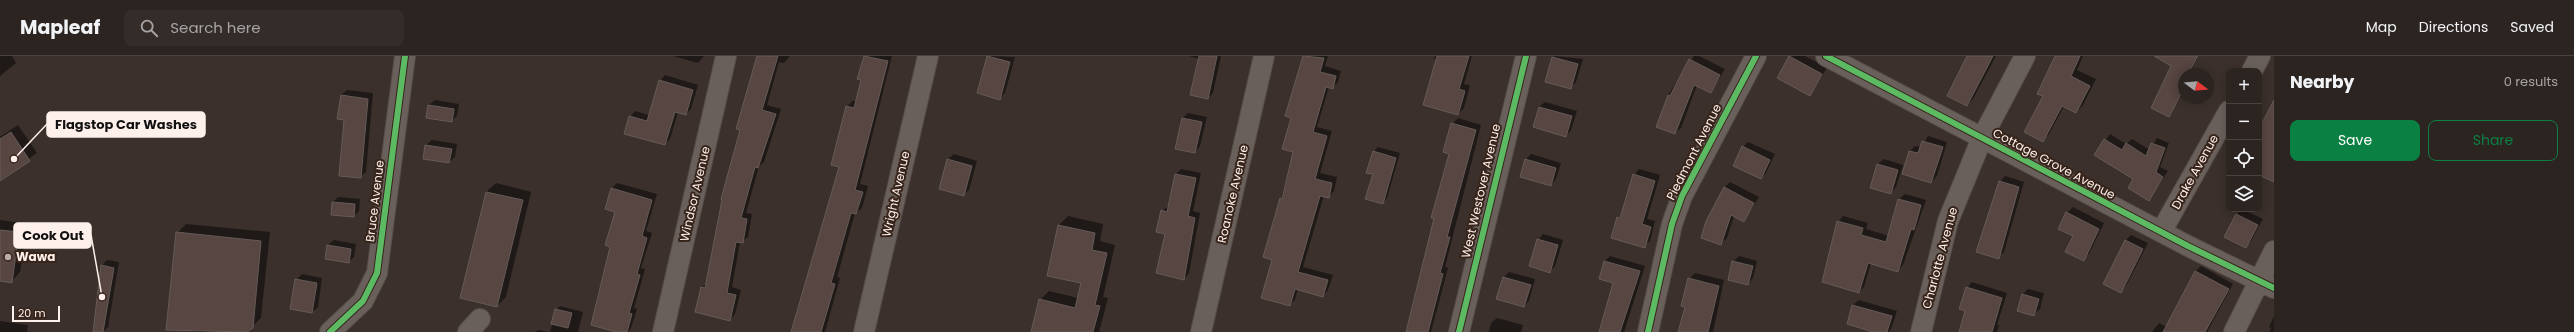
<!DOCTYPE html>
<html lang="en">
<head>
<meta charset="utf-8">
<style>
	body { margin:0; font-family:Poppins,sans-serif; background:#342c29; color:#f1f3f6 }
	.controls { position:absolute; right:12px; top:12px; display:grid; overflow:hidden; border-radius:8px; box-shadow:0 2px 10px #0003 }
	.controls button { width:36px; height:36px; display:grid; place-items:center; padding:0; border:0; border-bottom:1px solid #48413e; background:#2c2420; color:#f1f3f6; font:20px sans-serif }
	.compass { position:absolute; left:2178px; top:12px; width:36px; height:36px; border-radius:50%; background:#2c2420; box-shadow:0 2px 10px #0003; rotate:106deg }
	.scale { position:absolute; left:12px; bottom:10px; width:48px; box-sizing:border-box; padding-left:4px; border:2px solid #fef0ea; border-top:0; font-size:11px; line-height:14px; white-space:nowrap; color:#fef0ea; -webkit-text-stroke:3px #37241a; paint-order:stroke }
	.list { margin:0; padding:0; list-style:none }
	h2 { display:flex; justify-content:space-between; align-items:center; height:52px; margin:0; padding:0 16px; font-size:17px }
	h2 small { font-size:13px; font-weight:400; color:#a6a4a5 }
	.actions { display:flex; gap:8px; padding:12px 16px }
	.actions a { flex:1; padding:9px 0; border:1px solid #0b8043; border-radius:8px; text-align:center; font-size:14px; color:#0b8043 }
	.actions .main { background:#0b8043; color:#fff }
	.icon { flex:none; width:22px; height:22px; fill:none; stroke:currentColor; stroke-width:2; stroke-linecap:round; stroke-linejoin:round }
	.map { position:relative; flex:none; width:2274px; height:276px; overflow:hidden }
	header { display:flex; align-items:center; gap:24px; box-sizing:border-box; height:56px; padding:0 20px; background:#2c2420; border-bottom:1px solid #48413e }
	header strong { font-size:19px }
	nav { display:flex; gap:22px; margin-inline-start:auto; font-size:14px }
	.search { width:280px; height:36px; background:#342c29; display:flex; align-items:center; gap:10px; box-sizing:border-box; padding:0 14px; border-radius:8px; color:#a6a4a5; font-size:15px }
	main { display:flex }
	aside { flex:1; background:#2c2420 }
	.map>svg:first-child { display:block }
</style>
</head>
<body>
<header>
<strong>Mapleaf</strong>
<div class="search"><svg class="icon" aria-label="search" viewBox="0 0 24 24"><circle cx="10" cy="10" r="6"/><path d="M15 15l6 6"/></svg>Search here</div>
<nav><a>Map</a><a>Directions</a><a>Saved</a></nav>
</header>
<main>
<div class="map">
<svg width="2274" height="276" viewBox="0 0 2274 276">
	<rect width="100%" height="100%" fill="#3b302b"/>
	<path fill="#0007" d="M0,0H12L16,7L0,20Z
		M673,0H704L698,7Z
		M758,0H790L784,7L779,6L767,49L781,53L764,106L759,110L746,157L752,158L748,181L740,186L732,231L741,234L735,258L730,264L697,256L702,231L707,227Z
		M864,0H892L860,128L868,130L862,152L855,157L837,221L840,222L825,276H792L840,110L847,50L853,45H856L862,23L858,22Z
		M988,0L1015,1L1005,37L999,43L978,37Z
		M1189,0H1221L1213,37L1208,42L1199,3Z
		M1304,0H1328L1325,10L1341,15L1338,26L1332,32L1329,31L1317,71L1332,75L1320,117L1337,121L1334,135L1329,140L1324,139L1303,211L1333,219L1328,234L1323,240L1298,232L1295,244L1289,249L1273,203L1281,143L1294,95L1292,61L1286,60Z
		M1435,0H1472L1464,28L1470,29L1464,52L1458,58L1437,4L1434,3Z
		M1554,0L1583,3L1576,26L1570,32L1546,25Z
		M1694,0H1699L1725,13L1711,36L1697,29L1681,72L1675,77L1668,39Z
		M1791,0H1805L1827,12L1809,39L1779,22Z
		M1970,0H1996L1973,43L1967,49Z
		M2059,0H2083L2077,14L2096,23L2083,49L2076,56L2064,50L2049,78L2043,84L2044,40Z
		M2173,0H2199L2189,18H2184V35L2169,60Z
		M665,19L698,29L691,53L686,58L678,56L670,83L665,88L630,61L635,55L649,59L660,25Z
		M347,34L373,37L366,116L360,121L341,39Z
		M435,44L459,48L457,60L451,65L429,49Z
		M1545,46L1577,55L1571,74L1566,80L1534,71L1539,51Z
		M1188,57L1207,61L1200,90L1195,96L1183,62Z
		M1458,62L1481,69L1445,211L1448,212L1431,276H1406L1451,97L1452,68Z
		M18,69L37,97L0,124V81Z
		M2110,78L2126,88L2132,83L2150,94L2157,82L2169,87L2160,111L2168,115L2149,144L2134,123L2095,99Z
		M1928,80L1947,86L1937,120L1931,126L1903,117L1910,95L1915,90L1921,91Z
		M432,84L457,88L455,101L449,106L426,89Z
		M2229,84V92L2226,90Z
		M1748,86L1775,98L1766,117L1761,122L1743,91Z
		M1378,91L1400,97L1387,142L1382,147L1374,118L1373,96Z
		M954,98L977,105L969,134L963,139L948,103Z
		M1531,98L1561,107L1556,123L1551,129L1526,103Z
		M1884,103L1903,109L1896,131L1891,137L1878,108Z
		M1181,113L1201,117L1193,155L1200,157L1189,217L1184,223L1166,178L1162,155L1169,150L1176,118Z
		M1639,113L1660,119L1647,163L1655,165L1650,185L1644,190L1618,162L1623,157L1634,119Z
		M2005,120L2024,126L2004,196L1998,201L2000,126Z
		M1730,126L1759,141L1744,165L1734,160L1727,182L1721,187L1725,131Z
		M496,127L531,136L506,241L497,250L486,136Z
		M617,127L657,138L646,175L652,177L641,212L645,213L634,252L637,253L631,272L628,276H619L612,190L616,155L612,132Z
		M1905,138L1926,144L1903,209L1898,215L1871,207L1864,231L1859,236L1838,166L1843,160L1868,167L1866,173L1889,180L1899,143Z
		M338,141L360,143L359,155L354,160L332,158L333,146Z
		M2073,151L2104,167L2089,198L2083,203L2067,157Z
		M2242,153L2263,163L2251,185L2246,191L2237,158Z
		M1068,160L1103,168L1100,185L1115,189L1103,241L1108,242L1099,276H1032L1040,244L1049,235L1078,242L1082,226L1048,219L1059,169Z
		M0,164L28,168L20,216L11,226L0,224Z
		M186,168L270,176L261,262L246,276H199L167,273L177,177Z
		M1543,178L1563,184L1555,210L1550,215L1538,184Z
		M2131,179L2148,187L2126,230L2121,235L2104,227L2126,184Z
		M334,184L356,188L354,201L348,206L328,189Z
		M1610,200L1645,210L1624,276H1600L1614,227L1605,205Z
		M1739,200L1757,205L1753,222L1748,228L1733,206Z
		M107,204L119,206L108,271L103,276L102,209Z
		M2201,210L2233,228L2207,276H2152L2159,267L2167,271L2195,216Z
		M1509,216L1535,223L1529,245L1524,250L1504,221Z
		M1695,217L1724,224L1713,276H1679L1686,251L1689,223Z
		M302,218L322,222L318,251L312,256L296,224Z
		M1972,226L2007,237L1997,269H1999L1997,276H1959L1966,254L1967,232Z
		M2028,233L2044,237L2040,253L2034,258L2023,238Z
		M1859,244L1897,255L1891,273L1889,276H1877L1853,249Z
		M560,250L583,256L578,276H550L556,254Z
		M2274,260V276H2269L2271,272L2269,271Z
		M1497,262L1523,269L1521,276H1489L1491,267Z
		M0,265L28,269L27,276H0Z
		M538,274L549,276H535Z"/>
	<path fill="#574642" stroke="#655b58" d="M757,0H778L762,54L776,58L758,112L755,111L741,162L747,163L743,187L736,186L727,237L736,239L730,265L695,256L701,231L705,232L722,144L721,143L740,74L736,73Z
		M864,0L888,5L855,134L863,136L856,158L851,157L831,227L835,228L821,276H791L839,111L831,109L846,50L854,52L861,24L857,23Z
		M987,0L1010,6L1000,44L977,37Z
		M1199,0H1217L1208,43L1190,39Z
		M1303,0L1324,2L1320,16L1336,20L1333,33L1326,31L1313,76L1327,80L1315,123L1332,127L1329,142L1320,140L1298,216L1328,224L1323,241L1295,233L1290,250L1261,242L1272,204L1263,201L1280,142L1282,143L1293,96L1282,93L1291,62L1285,60Z
		M1437,0H1469L1459,33L1465,35L1458,59L1423,49Z
		M1789,0L1822,18L1810,40L1777,22Z
		M1967,0H1993L1967,50L1947,40Z
		M2055,0H2080L2071,20L2090,30L2076,57L2062,50L2043,86L2024,76L2043,40L2037,38Z
		M2154,0H2198L2188,18H2184V24L2178,34L2182,36L2169,61L2151,52L2171,10Z
		M1552,1L1578,8L1571,33L1545,26Z
		M1689,3L1720,19L1711,37L1694,29L1675,78L1656,71L1668,39L1670,40Z
		M659,24L693,34L686,59L675,56L665,89L624,78L629,60L647,65Z
		M341,39L368,43L361,122L339,120L344,64L337,63Z
		M2274,44V126L2259,119V73Z
		M428,49L454,53L452,66L426,62Z
		M1539,51L1572,60L1566,81L1533,71Z
		M1182,62L1202,66L1195,97L1175,93Z
		M1451,67L1476,74L1447,181H1450L1440,217L1443,218L1428,276H1406L1434,162H1431L1449,98L1443,96Z
		M11,76L30,105L0,125V83Z
		M2104,83L2122,94L2126,87L2146,100L2151,87L2165,92L2156,116L2163,121L2149,145L2128,132L2133,123L2094,99Z
		M1922,85L1943,91L1931,127L1902,118L1909,95L1918,97Z
		M425,89L452,93L449,107L423,103Z
		M1742,90L1770,104L1761,123L1733,110Z
		M1373,95L1396,102L1383,148L1365,143L1373,118L1366,117Z
		M947,103L972,110L964,140L939,133Z
		M1525,103L1556,112L1551,130L1520,121Z
		M1877,108L1898,114L1891,138L1870,132Z
		M1175,118L1196,122L1188,160L1195,162L1184,224L1156,217L1165,178L1156,176L1161,154L1167,156Z
		M1633,118L1655,125L1642,168L1651,171L1645,192L1611,182L1617,161L1620,162Z
		M1999,125L2019,131L1999,203L1976,196Z
		M1724,131L1754,147L1744,166L1731,159L1721,189L1701,182L1706,165Z
		M611,132L652,144L642,180L647,182L637,218L640,219L629,257L632,258L627,276H616L591,269L610,191L605,189L615,156L605,153Z
		M486,136L523,144L497,251L460,242Z
		M1898,143L1921,149L1914,174L1911,173L1898,216L1868,207L1859,237L1822,226L1837,165L1863,172L1861,179L1886,186Z
		M332,146L355,148L354,161L331,159Z
		M2066,156L2099,173L2084,205L2065,196L2073,180L2058,173Z
		M2236,158L2258,169L2246,192L2224,181Z
		M1058,169L1095,177L1092,194L1107,197L1095,249L1100,250L1093,276H1031L1039,243L1075,252L1081,227L1047,220Z
		M0,174L19,176L12,227L0,225Z
		M176,176L261,185L253,272L247,276L166,274Z
		M1537,183L1558,189L1550,217L1529,210Z
		M2125,184L2143,193L2121,237L2103,228Z
		M327,189L351,193L349,207L325,203Z
		M1604,205L1640,215L1620,276H1599L1613,227L1599,223Z
		M1732,205L1753,210L1748,229L1728,224Z
		M101,209L114,212L103,276H93Z
		M2195,215L2229,233L2205,276H2163Z
		M1503,221L1531,229L1524,251L1496,243Z
		M1688,222L1719,230L1708,276H1678L1685,251L1681,250Z
		M295,223L317,227L312,257L290,253Z
		M1966,231L2002,242L1992,276H1959L1965,255L1959,253Z
		M2022,238L2039,243L2034,260L2017,255Z
		M1852,249L1892,260L1887,276H1873L1847,268Z
		M555,253L572,257L568,272L551,268Z"/>
	<g fill="none" stroke-linecap="round" stroke-linejoin="round">
		<defs>
			<path id="minor" d="M1826,0L2188,190L2274,232
				M2252,15L2260,0
				M2161,176L2229,55
				M330,276L363,245L377,217L405,0
				M468,276L480,263
				M663,276L726,0
				M864,276L928,0
				M1201,276L1264,0
				M1459,276L1526,0
				M1648,276L1672,168L1682,140L1756,0
				M1921,276L1948,165L1982,82L2025,0
				M2234,276L2274,195"/>
		</defs>
		<use href="#minor" stroke="#564c48" stroke-width="22"/>
		<use href="#minor" stroke="#69605c" stroke-width="20"/>
		<defs>
			<path id="cycleway" d="M1826,0L2188,190L2274,232
				M330,276L363,245L377,217L405,0
				M1459,276L1526,0
				M1648,276L1672,168L1682,140L1756,0"/>
		</defs>
		<use href="#cycleway" stroke="#37241a" stroke-width="8"/>
		<use href="#cycleway" stroke="#5cba63" stroke-width="6"/>
	</g>
	<circle fill="#baada7" stroke="#37241a" stroke-width="1.5" cx="8" cy="201" r="4"/>
	<g text-anchor="middle" stroke-width="4" stroke-linejoin="round" paint-order="stroke">
		<g font-size="12" fill="#fef0ea" stroke="#37241a">
			<text transform="translate(1694 96) rotate(-63)" y="4">Piedmont Avenue</text>
			<text transform="translate(2054 108) rotate(28)" y="4">Cottage Grove Avenue</text>
			<text transform="translate(2195 116) rotate(-61)" y="4">Drake Avenue</text>
			<text transform="translate(1481 135) rotate(-77)" y="4">West Westover Avenue</text>
			<text transform="translate(695 138) rotate(-77)" y="4">Windsor Avenue</text>
			<text transform="translate(896 138) rotate(-77)" y="4">Wright Avenue</text>
			<text transform="translate(1233 138) rotate(-77)" y="4">Roanoke Avenue</text>
			<text transform="translate(375 145) rotate(-83)" y="4">Bruce Avenue</text>
			<text transform="translate(1940 202) rotate(-75)" y="4">Charlotte Avenue</text>
		</g>
		<g font-size="12" font-weight="bold" fill="#fef0ea" stroke="#37241a" text-anchor="start">
			<text x="16" y="205">Wawa</text>
		</g>
	</g>
	<path fill="none" stroke="#fef0ea" stroke-width="1.5" d="M14 103L47 68M102 241L91 179"/>
	<g fill="#fef0ea" stroke="#37241a" stroke-width="1.5">
		<circle cx="14" cy="103" r="4"/>
		<circle cx="102" cy="241" r="4"/>
	</g>
	<g fill="#fef0ea" stroke="#fef0ea" stroke-width="1.5">
		<rect x="47" y="56" width="158" height="25" rx="4"/>
		<rect x="14" y="167" width="77" height="25" rx="4"/>
	</g>
	<g font-size="13" text-anchor="middle" font-weight="bold" fill="#111">
		<text x="126" y="73">Flagstop Car Washes</text>
		<text x="53" y="184">Cook Out</text>
	</g>
</svg>
<div class="controls">
<button>+</button>
<button>−</button>
<button><svg class="icon" aria-label="locate" viewBox="0 0 24 24"><circle cx="12" cy="12" r="6"/><path d="M12 2v4M12 18v4M2 12h4M18 12h4"/></svg></button>
<button><svg class="icon" aria-label="layers" viewBox="0 0 24 24"><path d="M12 4l9 5-9 5-9-5zM3 14l9 5 9-5"/></svg></button>
</div>
<svg class="compass" viewBox="-18 -18 36 36"><path d="M0-13l5 13h-10z" fill="#e53935"/><path d="M0 13l5-13h-10z" fill="#a6a4a5"/></svg>
<div class="scale">20 m</div>
</div>
<aside>
<h2>Nearby<small>0 results</small></h2>
<ul class="list">
</ul>
<div class="actions"><a class="main">Save</a><a>Share</a></div>
</aside>
</main>
</body>
</html>
